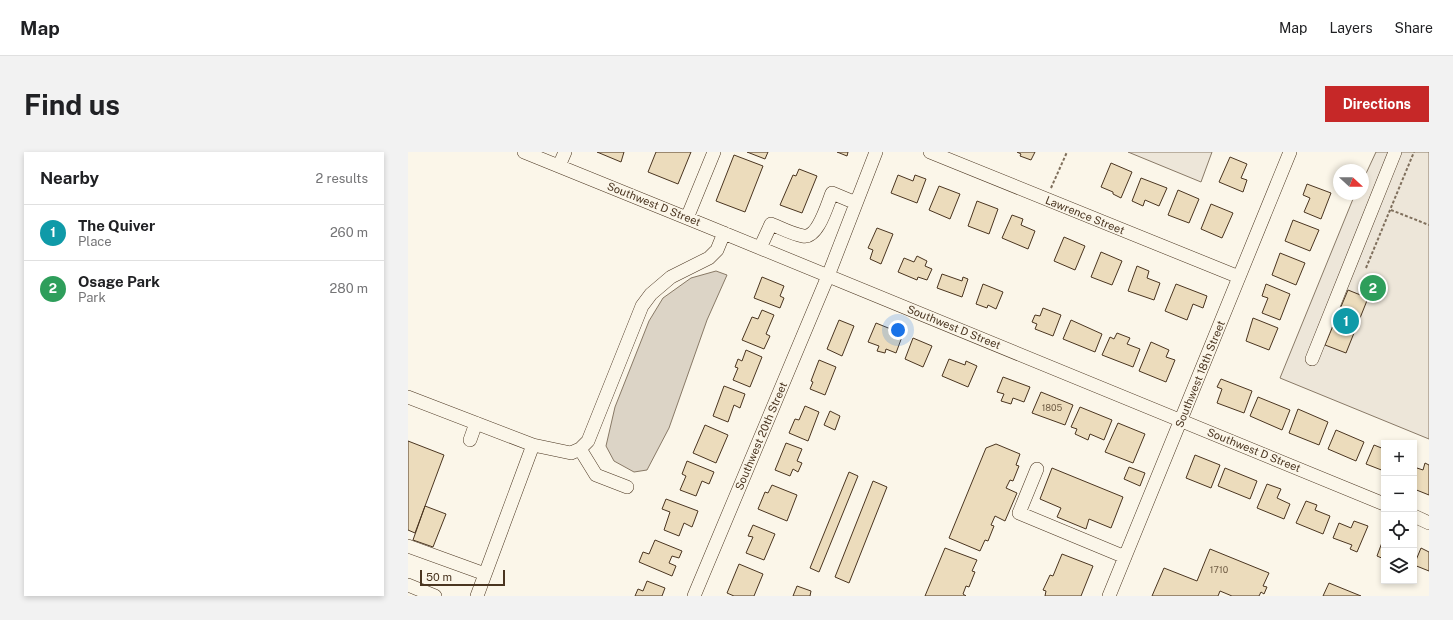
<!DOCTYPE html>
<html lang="en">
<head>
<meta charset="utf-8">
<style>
	body { margin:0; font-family:"Public Sans",sans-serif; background:#f2f2f2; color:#202124 }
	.controls { position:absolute; right:12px; bottom:12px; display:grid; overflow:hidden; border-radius:0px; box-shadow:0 2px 6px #0003 }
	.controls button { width:36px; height:36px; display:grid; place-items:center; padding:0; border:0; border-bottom:1px solid #e0e0e0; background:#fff; color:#202124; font:20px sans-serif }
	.compass { position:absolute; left:925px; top:12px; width:36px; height:36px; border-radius:50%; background:#fff; box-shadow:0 2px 6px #0003; rotate:111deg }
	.scale { position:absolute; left:12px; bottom:10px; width:85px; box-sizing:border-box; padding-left:4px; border:2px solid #4a3520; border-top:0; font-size:11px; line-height:14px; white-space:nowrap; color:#4a3520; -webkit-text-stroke:3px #fbf6e9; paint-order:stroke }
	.you { position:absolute; left:490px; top:178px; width:14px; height:14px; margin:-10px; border:3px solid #fff; border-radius:50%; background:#1a73e8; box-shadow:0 0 0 6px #1a73e833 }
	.badge { display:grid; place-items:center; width:26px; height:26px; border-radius:50%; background:#c62828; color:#fff; font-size:13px; font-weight:700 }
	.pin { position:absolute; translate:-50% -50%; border:2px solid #fff; box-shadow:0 1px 4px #0006 }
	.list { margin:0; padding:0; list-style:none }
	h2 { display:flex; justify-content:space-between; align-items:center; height:52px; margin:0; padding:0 16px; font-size:17px }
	h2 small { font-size:13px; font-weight:400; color:#757577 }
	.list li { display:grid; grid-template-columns:26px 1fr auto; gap:12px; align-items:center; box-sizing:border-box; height:56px; padding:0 16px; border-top:1px solid #e0e0e0 }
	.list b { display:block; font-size:15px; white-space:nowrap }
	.list p { margin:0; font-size:13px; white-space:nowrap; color:#757577 }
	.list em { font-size:13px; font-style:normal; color:#757577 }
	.icon { flex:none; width:22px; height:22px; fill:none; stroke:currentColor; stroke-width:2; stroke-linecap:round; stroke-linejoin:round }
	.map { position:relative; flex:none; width:1021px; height:444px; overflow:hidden; border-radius:0px }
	header { display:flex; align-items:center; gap:24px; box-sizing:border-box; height:56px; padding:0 20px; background:#fff; border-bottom:1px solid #e0e0e0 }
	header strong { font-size:19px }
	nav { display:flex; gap:22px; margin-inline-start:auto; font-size:14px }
	.intro { display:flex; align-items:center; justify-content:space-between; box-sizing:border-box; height:96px; padding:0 24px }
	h1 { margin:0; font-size:28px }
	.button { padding:10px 18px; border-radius:0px; background:#c62828; color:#fff; font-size:14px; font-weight:700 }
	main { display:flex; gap:24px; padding:0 24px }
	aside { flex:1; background:#fff; border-radius:0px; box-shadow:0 2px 6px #0003 }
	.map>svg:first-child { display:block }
</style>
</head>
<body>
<header>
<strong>Map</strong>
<nav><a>Map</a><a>Layers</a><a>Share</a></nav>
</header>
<div class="intro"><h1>Find us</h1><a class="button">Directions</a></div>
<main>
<aside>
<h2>Nearby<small>2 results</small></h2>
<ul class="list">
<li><span class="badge" style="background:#0f9aa8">1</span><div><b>The Quiver</b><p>Place</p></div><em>260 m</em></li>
<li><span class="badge" style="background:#2e9e5b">2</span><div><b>Osage Park</b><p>Park</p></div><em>280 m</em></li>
</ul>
</aside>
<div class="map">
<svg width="1021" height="444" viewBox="0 0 1021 444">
	<rect width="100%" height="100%" fill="#fbf6e9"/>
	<path fill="#ede6d9" stroke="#887966" d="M720,0H804L793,30Z
		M968,0H1021V287L872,226L945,47L948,42H955V28Z"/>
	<path fill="#dcd4c6" stroke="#887966" d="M308,119L319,123L299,168L261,276L239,318L226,320L206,309L198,294L207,255L241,169L255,146L283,126Z"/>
	<path fill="#ecdcbc" stroke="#4a3520" d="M189,0H216L213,10Z
		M248,0H283L270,32L240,20Z
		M339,0H360L357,7Z
		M429,0H440L439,4Z
		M609,0H627L623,8L612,4L613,2Z
		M326,3L355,14L337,60L308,49Z
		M822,5L839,12L833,26L839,28L835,40L811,30Z
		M703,11L724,20L713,46L705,42V40L693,35Z
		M391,17L409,24L394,61L372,53L385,23L388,24Z
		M490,23L505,29L507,23L518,27L509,51L483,41Z
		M733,26L759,36L751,54L737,48L735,54L724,49Z
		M899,32L923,41L913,67L896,60L902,46L895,43Z
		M531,34L552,42L542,67L521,58Z
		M770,38L791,47L781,71L760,63Z
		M569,49L590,57L581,82L560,74Z
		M803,52L825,61L814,86L793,77Z
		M604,63L615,67L613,73L627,79L620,97L594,86Z
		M885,68L911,78L902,99L877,89Z
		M469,76L485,82L473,112L462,107L465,98L460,96Z
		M656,85L677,94L667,118L646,109Z
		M693,100L714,109L704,133L683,125Z
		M872,101L897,111L888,133L864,123Z
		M509,104L519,109L517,114L524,117L519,128L510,125L509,128L490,120L496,106L506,110Z
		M729,114L741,119L739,126L752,131L746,148L720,139Z
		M534,122L554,129L555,125L560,127L554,145L529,136Z
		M354,125L376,134L372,144L376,146L372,156L346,146Z
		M575,132L595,140L588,157L580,153L579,156L568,152Z
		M768,132L799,144L795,156L785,152L779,168L757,159Z
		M858,132L882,142L872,168L854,161L860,146L854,144Z
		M940,138L960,146L938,201L917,193Z
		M635,156L653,163L645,184L627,177L629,172L624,170L627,163L632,164Z
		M354,158L366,163L358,182L362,184L356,197L334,188L344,165L350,167Z
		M845,166L870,176L861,198L838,189Z
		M431,168L446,174L434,204L419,197Z
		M663,168L694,182L687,200L655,187Z
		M468,171L495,182L488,201L478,197L477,201L469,199L471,194L460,190Z
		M709,181L722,186L719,192L732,197L725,215L694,203L702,185L706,187Z
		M505,186L524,194L515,215L497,207Z
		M743,190L761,198L758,205L767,208L758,230L731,219Z
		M338,198L354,205L342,235L325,228L330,216L327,215L330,207L334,209Z
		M541,207L557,213L558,209L569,214L560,235L534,224Z
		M411,208L428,215L417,243L402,237L405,230L403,229Z
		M595,225L622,235L616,250L605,246L603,252L593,249L596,242L589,240Z
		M813,227L844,239L836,261L809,251L814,237L809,235Z
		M316,234L337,242L332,256L326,253L320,270L305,264Z
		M633,240L665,253L657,273L624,261Z
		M850,245L882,258L874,278L842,264Z
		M397,254L411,260L400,289L381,281L387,267L391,268Z
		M672,255L704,268L696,288L682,282L680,288L667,282L669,277L663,275Z
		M890,257L920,270L911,293L881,281Z
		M422,259L432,264L427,278L416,273Z
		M710,271L737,282L725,311L697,300Z
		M297,273L320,283L308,311L285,301Z
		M928,278L956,290L948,309L920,297Z
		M0,289L36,303L7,381L0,378Z
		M378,291L394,297L389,309L394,311L390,320L385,317L382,324L367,318Z
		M588,292L612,302L608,313L611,314L605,329L602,328L598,336L609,341L597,369L587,364L583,373L586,374L580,389L577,388L572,399L541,386L578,296Z
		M966,293L976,297V319L958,312Z
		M787,303L812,313L803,336L778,326Z
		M279,309L306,320L301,332L294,329L288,344L272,338L278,324L274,322Z
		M1017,311L1021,313V343L1006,337V315L1015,318Z
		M721,315L737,321L732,334L716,327Z
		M644,316L715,345L703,376L681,367L678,377L649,365L653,356L632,347Z
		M817,316L849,329L842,347L810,334Z
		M441,320L450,324L411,420L402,416Z
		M465,329L479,335L441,431L427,425Z
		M859,332L873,337L869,346L882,352L876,367L849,356Z
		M364,333L389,343L379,369L350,357L357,340L360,341Z
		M258,347L290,359L284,375L276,371L271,384L256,378L262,360L254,357Z
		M898,349L909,353L907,358L922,364L915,382L888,371Z
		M17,354L38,362L25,395L5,388Z
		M946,369L960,374L949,400L942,397L944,393L925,386L931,371L943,376Z
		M345,373L367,382L356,408L338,401L345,385L340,384Z
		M976,385V407L969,404Z
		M247,388L274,399L271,406L264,404L261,411L268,414L264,424L231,410L235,400L241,402Z
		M537,396L569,408L564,419L567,420L561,435L558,434L555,442L558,444H517Z
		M1013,396L1021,400V419L1006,413Z
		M802,397L861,421L855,434L859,435L856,442L853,440L851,444H824L812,439L810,444H744L756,416L789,429Z
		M654,402L685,414L673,444H637L638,439L635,438L642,423L645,424Z
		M331,412L355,422L346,444H326L319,441Z
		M239,429L257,436L254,444H227L230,437L235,439Z
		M921,431L953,444H915Z
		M389,434L403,439L402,444H385Z"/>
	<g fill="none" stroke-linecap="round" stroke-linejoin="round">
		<defs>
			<path id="minor" d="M116,0L296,73L976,352
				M522,0L831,125
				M151,14L157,0
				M279,66L306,0
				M352,96L363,72C373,76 384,82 395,84C410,87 419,53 424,41L448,51
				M904,207L987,0
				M0,245L125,293
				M62,288L68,271
				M172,297L188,323L219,335
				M629,317L611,361L717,405
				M1006,364L1021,371
				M0,394L77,422
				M0,433L27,444
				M69,444L125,293L163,301L172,297L180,289L234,154L243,142L263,125L301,106L309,98L316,81
				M286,444L420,124L468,0
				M701,444L882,0"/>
		</defs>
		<use href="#minor" stroke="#4a3520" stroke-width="14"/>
		<path stroke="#7f6f5c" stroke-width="2" stroke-dasharray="3 2" stroke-linecap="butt" d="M643,36L659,0
			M983,58L1021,73
			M958,116L1006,0"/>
		<use href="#minor" stroke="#fbf6e9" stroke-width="13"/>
	</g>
	<g text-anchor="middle" stroke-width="3" stroke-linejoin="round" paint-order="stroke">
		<g font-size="9" fill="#725f47">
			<text x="644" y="259">1805</text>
			<text x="811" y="421">1710</text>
		</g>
		<g font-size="11" fill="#4a3520" stroke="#fbf6e9">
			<text transform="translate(246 52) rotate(22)" y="4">Southwest D Street</text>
			<text transform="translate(677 63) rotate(22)" y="4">Lawrence Street</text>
			<text transform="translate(546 175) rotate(22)" y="4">Southwest D Street</text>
			<text transform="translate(792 222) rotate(-68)" y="4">Southwest 18th Street</text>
			<text transform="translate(353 284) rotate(-67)" y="4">Southwest 20th Street</text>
			<text transform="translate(846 298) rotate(22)" y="4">Southwest D Street</text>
		</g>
	</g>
</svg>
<div class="controls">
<button>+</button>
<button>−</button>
<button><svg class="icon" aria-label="locate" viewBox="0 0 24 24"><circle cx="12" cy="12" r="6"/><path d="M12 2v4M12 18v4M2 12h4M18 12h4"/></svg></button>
<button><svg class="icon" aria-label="layers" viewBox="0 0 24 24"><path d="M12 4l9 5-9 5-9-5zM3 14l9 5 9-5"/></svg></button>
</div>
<svg class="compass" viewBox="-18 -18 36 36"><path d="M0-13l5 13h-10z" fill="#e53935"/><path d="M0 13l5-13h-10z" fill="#757577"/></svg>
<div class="scale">50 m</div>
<div class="you"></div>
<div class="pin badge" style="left:938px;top:169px;background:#0f9aa8">1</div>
<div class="pin badge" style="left:965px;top:136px;background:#2e9e5b">2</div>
</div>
</main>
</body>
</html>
